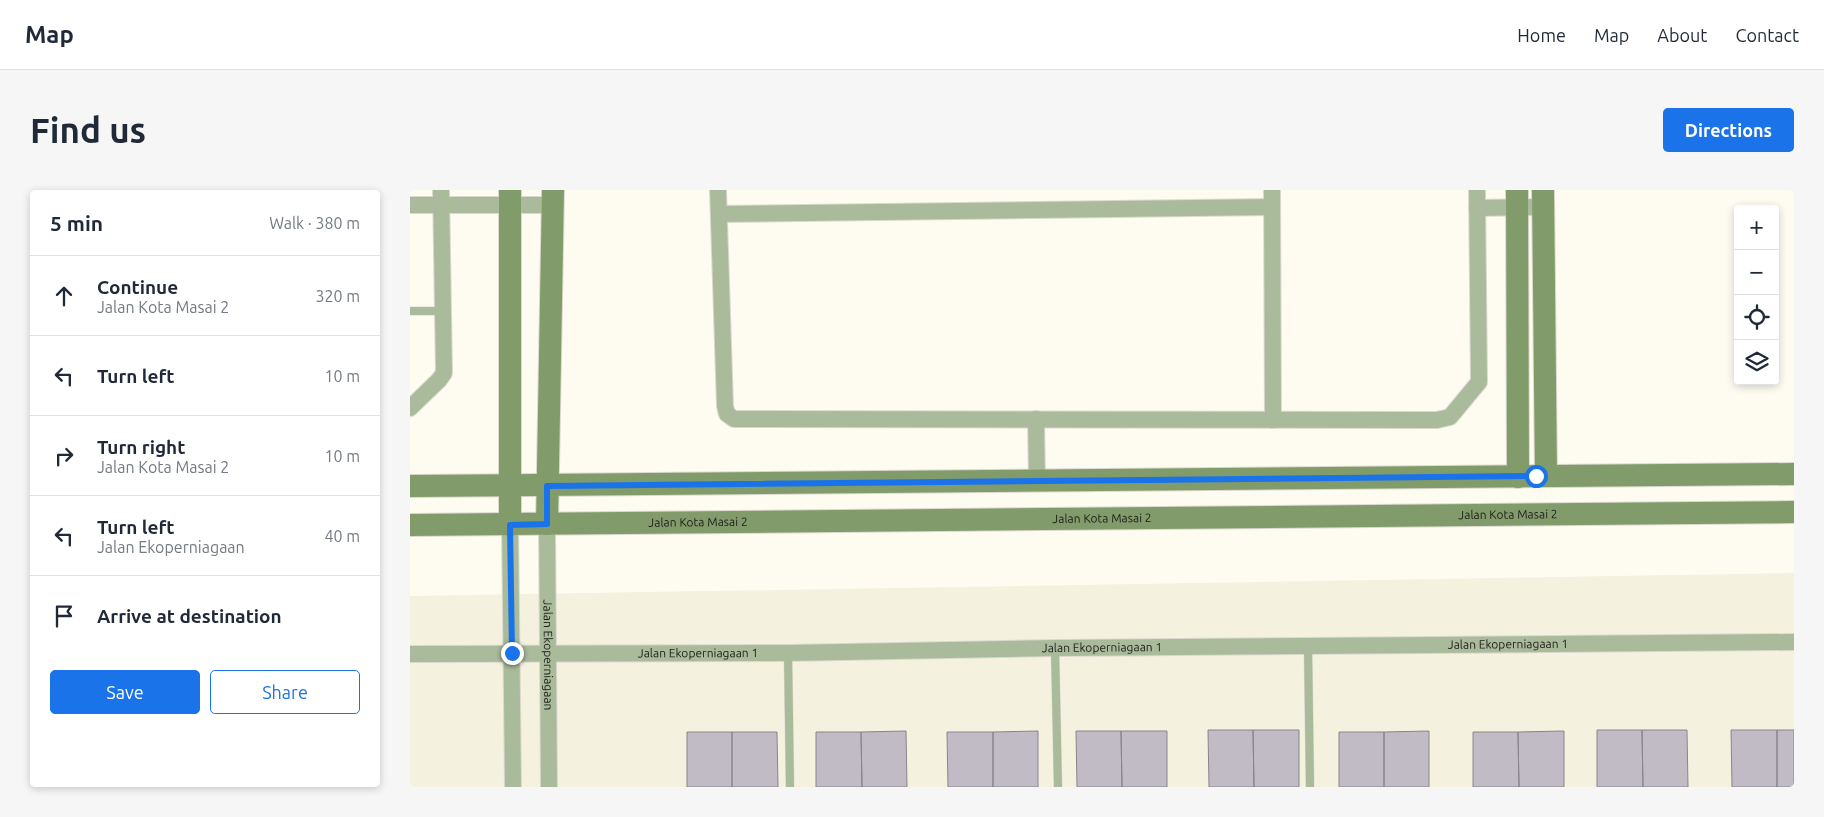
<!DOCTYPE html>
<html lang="en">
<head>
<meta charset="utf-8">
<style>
	body { margin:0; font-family:Ubuntu,sans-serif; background:#f6f6f7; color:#1f2937 }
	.controls { position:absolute; right:15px; top:15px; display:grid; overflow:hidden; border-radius:5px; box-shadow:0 2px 8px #0003 }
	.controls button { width:45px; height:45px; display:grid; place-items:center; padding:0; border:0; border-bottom:1px solid #e0e1e3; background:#fff; color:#1f2937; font:25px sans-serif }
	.stop { position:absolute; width:15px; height:15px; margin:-11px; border:4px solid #1a73e8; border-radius:50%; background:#fff }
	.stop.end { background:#1a73e8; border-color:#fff; box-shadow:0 1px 5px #0008 }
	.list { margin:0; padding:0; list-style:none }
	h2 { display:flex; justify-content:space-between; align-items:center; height:65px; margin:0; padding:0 20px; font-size:21px }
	h2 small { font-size:16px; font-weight:400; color:#747a83 }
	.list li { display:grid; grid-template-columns:32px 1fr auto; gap:15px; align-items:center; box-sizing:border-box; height:80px; padding:0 20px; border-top:1px solid #e0e1e3 }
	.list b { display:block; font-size:19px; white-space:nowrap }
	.list p { margin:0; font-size:16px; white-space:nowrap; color:#747a83 }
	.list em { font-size:16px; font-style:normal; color:#747a83 }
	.actions { display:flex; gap:10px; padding:15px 20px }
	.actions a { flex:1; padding:11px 0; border:1px solid #1a73e8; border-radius:5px; text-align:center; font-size:18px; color:#1a73e8 }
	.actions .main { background:#1a73e8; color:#fff }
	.icon { flex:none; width:28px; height:28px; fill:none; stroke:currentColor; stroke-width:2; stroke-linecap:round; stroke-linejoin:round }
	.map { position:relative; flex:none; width:1384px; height:597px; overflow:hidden; border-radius:5px }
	header { display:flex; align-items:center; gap:30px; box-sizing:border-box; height:70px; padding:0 25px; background:#fff; border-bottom:1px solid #e0e1e3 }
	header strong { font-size:24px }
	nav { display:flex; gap:28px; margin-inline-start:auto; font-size:18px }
	.intro { display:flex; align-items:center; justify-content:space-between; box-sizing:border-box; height:120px; padding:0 30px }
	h1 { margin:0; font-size:35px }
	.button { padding:12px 22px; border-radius:5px; background:#1a73e8; color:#fff; font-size:18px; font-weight:700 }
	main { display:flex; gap:30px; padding:0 30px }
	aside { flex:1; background:#fff; border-radius:5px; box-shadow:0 2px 8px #0003 }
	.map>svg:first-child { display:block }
</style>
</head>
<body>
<header>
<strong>Map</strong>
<nav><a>Home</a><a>Map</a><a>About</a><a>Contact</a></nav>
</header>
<div class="intro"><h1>Find us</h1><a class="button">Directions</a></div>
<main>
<aside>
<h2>5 min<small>Walk · 380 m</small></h2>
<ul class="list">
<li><svg class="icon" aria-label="ahead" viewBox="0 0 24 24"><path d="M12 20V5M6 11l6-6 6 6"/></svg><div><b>Continue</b><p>Jalan Kota Masai 2</p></div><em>320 m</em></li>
<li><svg class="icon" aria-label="left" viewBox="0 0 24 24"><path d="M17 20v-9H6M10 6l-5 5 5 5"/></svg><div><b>Turn left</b></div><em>10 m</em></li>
<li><svg class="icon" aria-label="right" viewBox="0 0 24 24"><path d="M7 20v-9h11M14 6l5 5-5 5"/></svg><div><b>Turn right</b><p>Jalan Kota Masai 2</p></div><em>10 m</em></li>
<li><svg class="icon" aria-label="left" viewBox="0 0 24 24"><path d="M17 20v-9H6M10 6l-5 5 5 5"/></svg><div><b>Turn left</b><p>Jalan Ekoperniagaan</p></div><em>40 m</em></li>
<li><svg class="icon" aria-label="arrive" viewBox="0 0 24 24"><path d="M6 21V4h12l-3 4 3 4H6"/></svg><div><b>Arrive at destination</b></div></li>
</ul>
<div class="actions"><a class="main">Save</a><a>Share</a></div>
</aside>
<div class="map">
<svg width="1384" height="597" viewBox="0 0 1384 597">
	<rect width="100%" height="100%" fill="#fefcf1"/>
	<path fill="#f5f1df" d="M1384,383V597H0V406Z"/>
	<path fill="#c0bbc4" stroke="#89848d" d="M798,540H843L844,597H799Z
		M843,540H889V597H844Z
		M1187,540H1232L1233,597H1187Z
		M1232,540H1277L1278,597H1233Z
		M1321,540H1367V597H1322Z
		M1367,540H1384V597H1367Z
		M496,541L497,597H452L451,542Z
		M628,541V597H583V542Z
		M666,541H711L712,597H667Z
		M711,541H757V597H712Z
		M1019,541V597H974V542Z
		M1154,541V597H1109L1108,542Z
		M277,542H322V597H277Z
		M322,542H367L368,597H322Z
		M406,542H451L452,597H406Z
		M537,542H583V597H538Z
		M929,542H974V597H929Z
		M1063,542H1108L1109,597H1063Z"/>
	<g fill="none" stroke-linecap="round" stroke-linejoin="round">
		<defs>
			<path id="lane" d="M0,121H33
				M898,456L900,597
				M645,458L648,597
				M378,463L380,597"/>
			<g id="street">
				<path d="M308,0L315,216L317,224L324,229L1027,230L1040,227L1069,192L1067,0"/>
				<path d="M862,0L863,230"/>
				<path d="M0,15H143"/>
				<path d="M1067,18L1133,17"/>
				<path d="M309,24L862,17"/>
				<path d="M0,218L29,190L34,183L31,0"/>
				<path d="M626,229L627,291"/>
				<path id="s1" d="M137,334L139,597"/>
				<path d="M100,335L103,597"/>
				<path id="s2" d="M0,464L378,463L645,458L1384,452"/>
			</g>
			<g id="secondary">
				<path d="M100,0V335"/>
				<path d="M1107,0L1108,287"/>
				<path d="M1133,0L1136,286"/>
				<path d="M0,296L1384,284"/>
				<path d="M137,334L143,0"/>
				<path id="s3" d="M0,335L1384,322"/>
			</g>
		</defs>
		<use href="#lane" stroke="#dbd9cf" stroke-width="9"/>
		<use href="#street" stroke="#dbd9cf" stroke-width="18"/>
		<use href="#secondary" stroke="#dbd9cf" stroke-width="24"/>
		<use href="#lane" stroke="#a9bb9a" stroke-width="8"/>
		<use href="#street" stroke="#a9bb9a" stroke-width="16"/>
		<use href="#secondary" stroke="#819b6a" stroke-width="22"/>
	</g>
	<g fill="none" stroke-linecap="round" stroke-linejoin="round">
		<path stroke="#1a73e8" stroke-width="6" d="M102,463L100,335L137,334V296L1126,286"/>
	</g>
	<g text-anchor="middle" stroke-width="4" stroke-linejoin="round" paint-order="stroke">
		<g font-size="12" fill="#22211d" stroke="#fff">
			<text dy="4" stroke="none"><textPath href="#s3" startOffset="1098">Jalan Kota Masai 2</textPath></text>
			<text dy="4" stroke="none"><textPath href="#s3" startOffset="692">Jalan Kota Masai 2</textPath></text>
			<text dy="4" stroke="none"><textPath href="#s3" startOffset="288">Jalan Kota Masai 2</textPath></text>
			<text dy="4" stroke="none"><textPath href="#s2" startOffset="1098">Jalan Ekoperniagaan 1</textPath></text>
			<text dy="4" stroke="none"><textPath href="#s2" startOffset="692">Jalan Ekoperniagaan 1</textPath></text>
			<text dy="4" stroke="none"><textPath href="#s2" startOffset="288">Jalan Ekoperniagaan 1</textPath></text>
			<text dy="4" stroke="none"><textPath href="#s1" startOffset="131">Jalan Ekoperniagaan</textPath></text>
		</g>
	</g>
</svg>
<div class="controls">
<button>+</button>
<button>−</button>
<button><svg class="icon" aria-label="locate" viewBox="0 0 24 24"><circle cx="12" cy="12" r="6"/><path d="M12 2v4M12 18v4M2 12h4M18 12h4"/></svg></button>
<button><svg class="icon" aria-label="layers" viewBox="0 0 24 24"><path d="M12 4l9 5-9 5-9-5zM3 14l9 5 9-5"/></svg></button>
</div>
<div class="stop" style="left:1126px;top:286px"></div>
<div class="stop end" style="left:102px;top:463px"></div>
</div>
</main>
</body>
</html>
